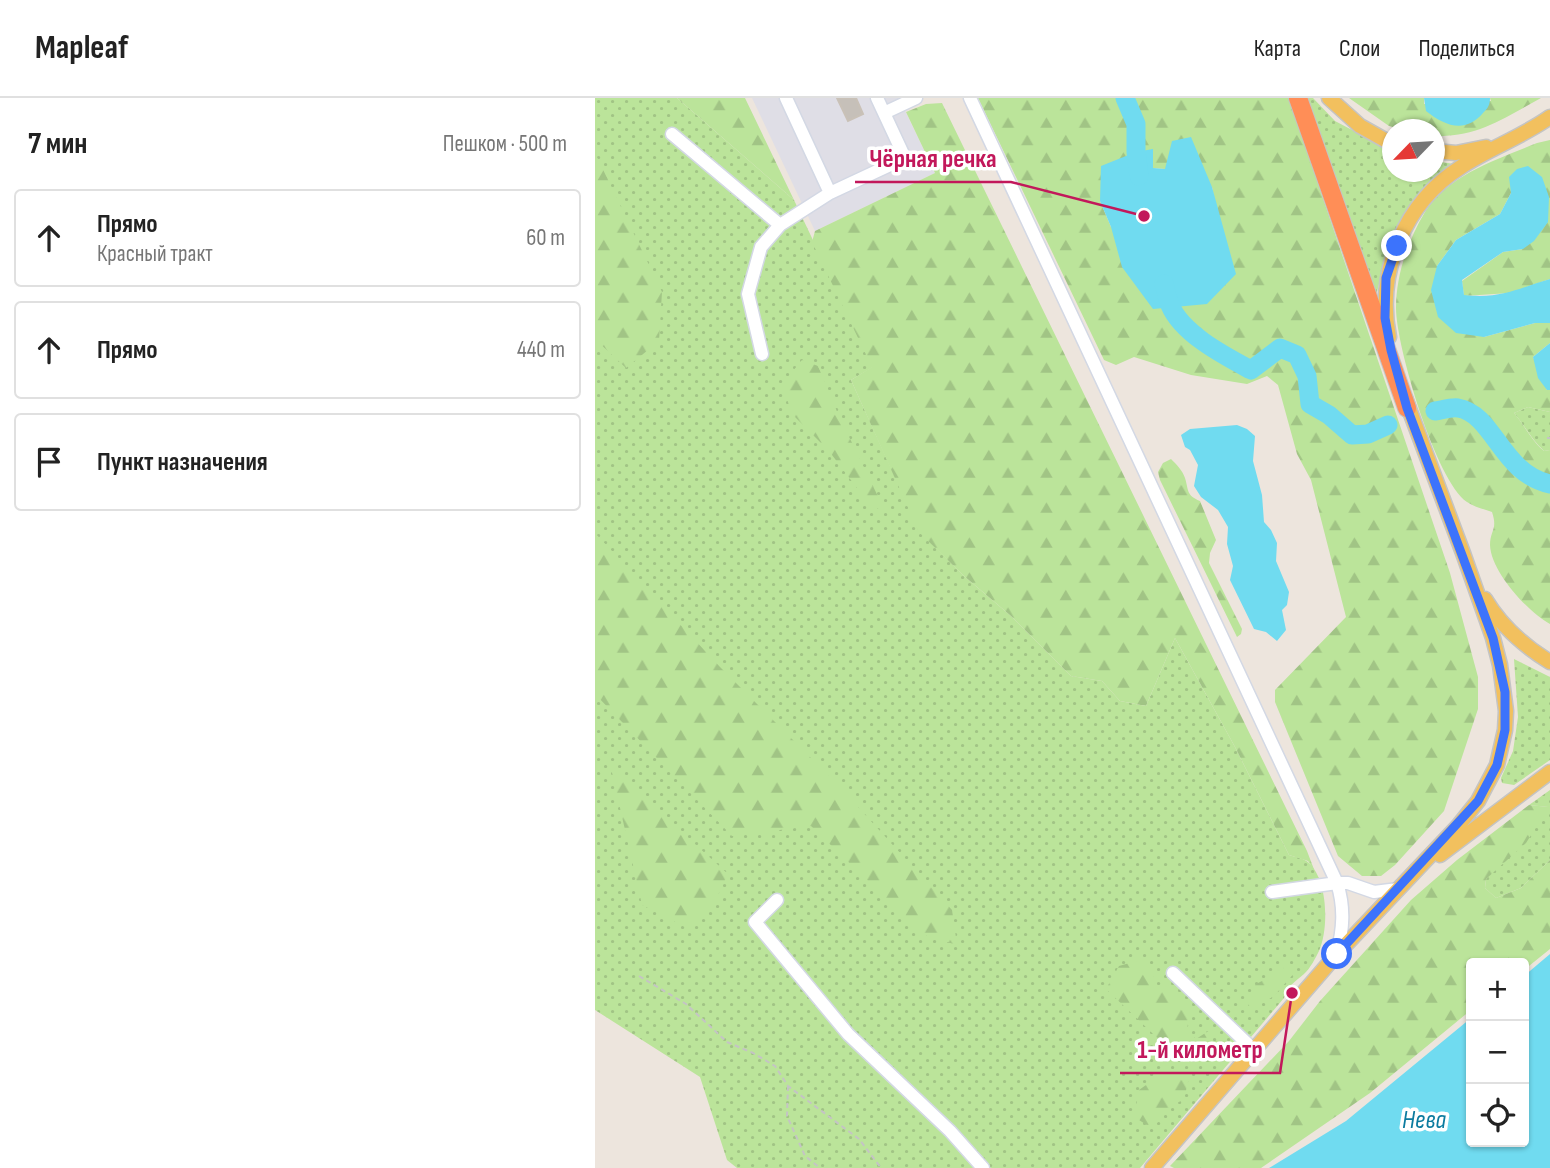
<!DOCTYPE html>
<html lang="ru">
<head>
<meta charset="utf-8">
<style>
	body { margin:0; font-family:"Sofia Sans Condensed",sans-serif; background:#f6f6f6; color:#222 }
	.controls { position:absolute; right:21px; bottom:21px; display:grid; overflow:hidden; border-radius:7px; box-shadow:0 2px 5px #0004 }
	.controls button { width:63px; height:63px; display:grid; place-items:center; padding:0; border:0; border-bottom:2px solid #e0e0e0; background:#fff; color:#222; font:35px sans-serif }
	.compass { position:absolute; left:787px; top:21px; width:63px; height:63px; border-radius:50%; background:#fff; box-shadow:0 2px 5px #0004; rotate:245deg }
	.stop { position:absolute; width:21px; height:21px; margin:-16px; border:5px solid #3c73fc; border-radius:50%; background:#fff }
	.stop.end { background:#3c73fc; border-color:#fff; box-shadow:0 2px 7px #0008 }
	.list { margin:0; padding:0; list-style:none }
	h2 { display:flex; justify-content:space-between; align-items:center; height:91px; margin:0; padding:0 28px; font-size:30px }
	h2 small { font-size:23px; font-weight:400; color:#767676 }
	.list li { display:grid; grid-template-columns:46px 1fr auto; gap:21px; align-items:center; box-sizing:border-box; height:98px; margin:0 14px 14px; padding:0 14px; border:2px solid #e0e0e0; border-radius:7px }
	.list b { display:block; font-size:26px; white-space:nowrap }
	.list p { margin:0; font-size:23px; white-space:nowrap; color:#767676 }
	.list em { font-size:23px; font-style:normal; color:#767676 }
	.icon { flex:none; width:38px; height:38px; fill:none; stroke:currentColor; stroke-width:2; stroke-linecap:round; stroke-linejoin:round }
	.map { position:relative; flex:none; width:955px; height:1070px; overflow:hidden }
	header { display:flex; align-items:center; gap:42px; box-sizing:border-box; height:98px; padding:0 35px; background:#fff; border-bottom:2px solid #e0e0e0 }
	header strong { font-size:33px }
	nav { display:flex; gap:38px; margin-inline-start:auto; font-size:24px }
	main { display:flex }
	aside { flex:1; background:#fff }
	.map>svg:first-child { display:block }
</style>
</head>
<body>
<header>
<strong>Mapleaf</strong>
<nav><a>Карта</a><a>Слои</a><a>Поделиться</a></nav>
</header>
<main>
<aside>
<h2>7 мин<small>Пешком · 500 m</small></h2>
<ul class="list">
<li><svg class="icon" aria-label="ahead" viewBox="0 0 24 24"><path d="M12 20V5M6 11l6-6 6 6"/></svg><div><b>Прямо</b><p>Красный тракт</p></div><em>60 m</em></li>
<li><svg class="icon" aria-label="ahead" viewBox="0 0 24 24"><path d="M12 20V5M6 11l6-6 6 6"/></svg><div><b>Прямо</b></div><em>440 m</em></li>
<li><svg class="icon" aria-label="arrive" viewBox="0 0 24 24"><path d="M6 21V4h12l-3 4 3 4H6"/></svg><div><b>Пункт назначения</b></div></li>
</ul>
</aside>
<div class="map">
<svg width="955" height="1070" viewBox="0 0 955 1070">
	<defs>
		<pattern id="grass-dots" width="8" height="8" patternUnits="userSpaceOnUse" patternTransform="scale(1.75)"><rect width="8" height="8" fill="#bbe49a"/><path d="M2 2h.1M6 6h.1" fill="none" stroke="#a1c485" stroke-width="1.8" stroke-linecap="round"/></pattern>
		<pattern id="forest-firs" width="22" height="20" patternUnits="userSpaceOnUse" patternTransform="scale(1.75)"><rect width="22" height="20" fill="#bbe49a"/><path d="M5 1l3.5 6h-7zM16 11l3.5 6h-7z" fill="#a1c485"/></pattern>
	</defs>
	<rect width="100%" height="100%" fill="#ede5dd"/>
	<path fill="#dfdee6" d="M157,0H304L340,75L220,133Z"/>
	<path fill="url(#grass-dots)" d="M0,0H82L199,102L278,269L256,282L325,434L369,478L416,518L476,578L507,583L525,603L551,608L580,540L640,649L694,757C700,759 709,760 714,765C733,783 734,830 724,853C721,859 715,871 709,876C700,884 693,887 689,900L545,1070H142L132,1062L105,979L0,912Z
		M711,0H718L740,23L797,53V74H839L840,63L859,66L803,132L789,166L781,198Z
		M933,309L955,314V352L949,353C937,342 930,328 919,315Z
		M919,561L955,579V662L919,687L907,685L906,680L918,653L923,619Z
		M955,692V762L926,790L901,800L890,790L891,781L953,709L934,707Z"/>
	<path fill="url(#forest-firs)" fill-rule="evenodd" d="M82,0H150L199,102Z
		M383,0H694L855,475L883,579V611L849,713L800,767L786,778H767L743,758L680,604V592L751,519L716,382L702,356L683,287L672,278L652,286L596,277L539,259L521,267L509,262ZM558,70L570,71L617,89L622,114L516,129L505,103Z
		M754,0H829V6L896,3L895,0H946C911,19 882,40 840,38L839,32L805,31L794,28Z
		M347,5L712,753L720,774L713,763L694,757L640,649L580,540L551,608L525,603L507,583L476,578L416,518L369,478L324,434L256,282L277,269L217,144L220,133L340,75L311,14L331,6Z
		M955,42V181L915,195L869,198L867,183L908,154L928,151L916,95L905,116L861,142L842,168L889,239L940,225H955V245L938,259L952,292H955V314L933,309L919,315C930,328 937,343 949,353L955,352V526C933,514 896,474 895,447C895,432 903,432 897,414C889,411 879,409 872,404C841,383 801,248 801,210C801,177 813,142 830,114C854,76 903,61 942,45Z
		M0,55L67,194L64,243L31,270L0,241Z
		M207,262L223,268L243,316L291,415L274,406L234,353L197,316L187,286Z
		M576,361C581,366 588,373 590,380C594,393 591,397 605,403L621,442L615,455L614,465L647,531L646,536L642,539L565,382L563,374L568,365Z
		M0,435L125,569L244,688L357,812L362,847L329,837L216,728L137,738L0,596Z
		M16,670L133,776L116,812L92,830L47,807Z
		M934,707L954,709L931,745L891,781L890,790L901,800L926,790L955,762V851L929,872V865H876V912L775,995L666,1070H579L575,1068L694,943L725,903L816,802L862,762Z
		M545,862L557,873L562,890H579L596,910L592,931L601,941L615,932L617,937L609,951L588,958L577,954L511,891L524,868Z
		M692,866H699L701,873L679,898L657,911L650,903L661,886L685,874Z
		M589,970L594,980L589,1001L572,1011L562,1025L552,1027L539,1019L544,992L565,977Z"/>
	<path fill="#70dbf0" d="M829,0H895C895,7 893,10 888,15C870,36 850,28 831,13Z
		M596,39L617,89L641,176L612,206L558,211L527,169L516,129L505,103L506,68L541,54L558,51V70L570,71L577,43Z
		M933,68L947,79L954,99L953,124L939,143L928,151L908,154L867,182L869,197C906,201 921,191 955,181V225H940L889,239L861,235L843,219L836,192L842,168L861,142L905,116L916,95L914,79L922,71Z
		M955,245V292H952L943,280L938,259Z
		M642,327L652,331L660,338L658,363L667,397L669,424L676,432L682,445L681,463L694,494L692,507L687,512L691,532L682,543L671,534L659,531L635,482L638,468L632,446L633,429L623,412L606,399L599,388L603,367L595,352L590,349L586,337L595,331Z
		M955,856V1070H674L751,1023L876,920V1044H929V878Z"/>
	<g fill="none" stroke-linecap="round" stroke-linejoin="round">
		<path stroke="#70dbf0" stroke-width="19" d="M530,0L541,26V54L544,78
			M569,186C571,193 572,201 575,207C587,236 630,258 656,272L685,250L702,257L712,278L715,306L734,317L757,337L773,336L793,327
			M840,313C847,312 856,309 863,310C899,316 906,375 955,386"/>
	</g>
	<path fill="#c6c0b9" stroke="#c9c1b7" stroke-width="2" d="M242,0H261L268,16L253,23Z"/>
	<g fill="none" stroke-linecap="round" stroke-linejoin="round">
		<defs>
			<path id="minor" d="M191,0L235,95L310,60L282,0
				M375,0L742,785C750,810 748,831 742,856
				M289,15L321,0
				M77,36L185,127
				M167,256L153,196L166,149L185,127L235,95
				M677,794L742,785H753L779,794L803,791
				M182,802L160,824L253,936L355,1033L388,1070
				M578,875L658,951"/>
			<path id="major" d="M734,0L765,28L797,46
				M839,53L861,55L891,49
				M794,239C781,174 809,105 866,69C895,50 927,39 955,19
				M890,501C906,528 929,548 955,564
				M845,757L955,674
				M557,1070L742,856L863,728L883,703L902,667L910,632L911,613L905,567L898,540L868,455L810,300"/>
			<path id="highway" d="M703,0L812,310"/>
		</defs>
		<use href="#minor" stroke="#d3d8e4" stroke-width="15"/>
		<use href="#major" stroke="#c4c4c4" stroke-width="17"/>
		<use href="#highway" stroke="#c4c4c4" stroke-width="20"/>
		<path stroke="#c4c4c4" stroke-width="2" stroke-dasharray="5 3.5" stroke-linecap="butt" d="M952,340H955
			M44,878L91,906L132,944L158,955L180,968L193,988L264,1041L286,1070
			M193,988L192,1018L210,1058L225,1070"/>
		<use href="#minor" stroke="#fff" stroke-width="12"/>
		<use href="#major" stroke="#f2c05e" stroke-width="14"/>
		<use href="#highway" stroke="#ff8e57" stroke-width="18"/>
	</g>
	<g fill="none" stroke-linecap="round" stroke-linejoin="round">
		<path stroke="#3c73fc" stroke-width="9" d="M742,856L883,703L902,667L910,632V594L898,540L812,310L796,252L790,220L791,180L802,148"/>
	</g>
	<g text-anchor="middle" stroke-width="7" stroke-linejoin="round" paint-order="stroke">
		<g font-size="26" font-style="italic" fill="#0c7b9f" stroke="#fff">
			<text x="829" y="1030">Нева</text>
		</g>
	</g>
	<path fill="none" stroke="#c2185b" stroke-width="2.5" d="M549 118L416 84H260M697 895L685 975H525"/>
	<g fill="#c2185b" stroke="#fff" stroke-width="2.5">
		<circle cx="549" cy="118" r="7"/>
		<circle cx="697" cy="895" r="7"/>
	</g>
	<g font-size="26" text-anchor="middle" font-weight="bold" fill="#c2185b" stroke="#fff" stroke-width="7" stroke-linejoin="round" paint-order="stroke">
		<text x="338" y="69">Чёрная речка</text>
		<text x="605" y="960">1-й километр</text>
	</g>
</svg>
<div class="controls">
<button>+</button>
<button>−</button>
<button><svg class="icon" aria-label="locate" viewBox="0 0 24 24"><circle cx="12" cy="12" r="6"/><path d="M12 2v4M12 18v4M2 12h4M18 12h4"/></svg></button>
</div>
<svg class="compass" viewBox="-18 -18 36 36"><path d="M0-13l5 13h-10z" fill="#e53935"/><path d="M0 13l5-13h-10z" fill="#767676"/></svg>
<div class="stop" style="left:742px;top:856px"></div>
<div class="stop end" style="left:802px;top:148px"></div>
</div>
</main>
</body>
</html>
